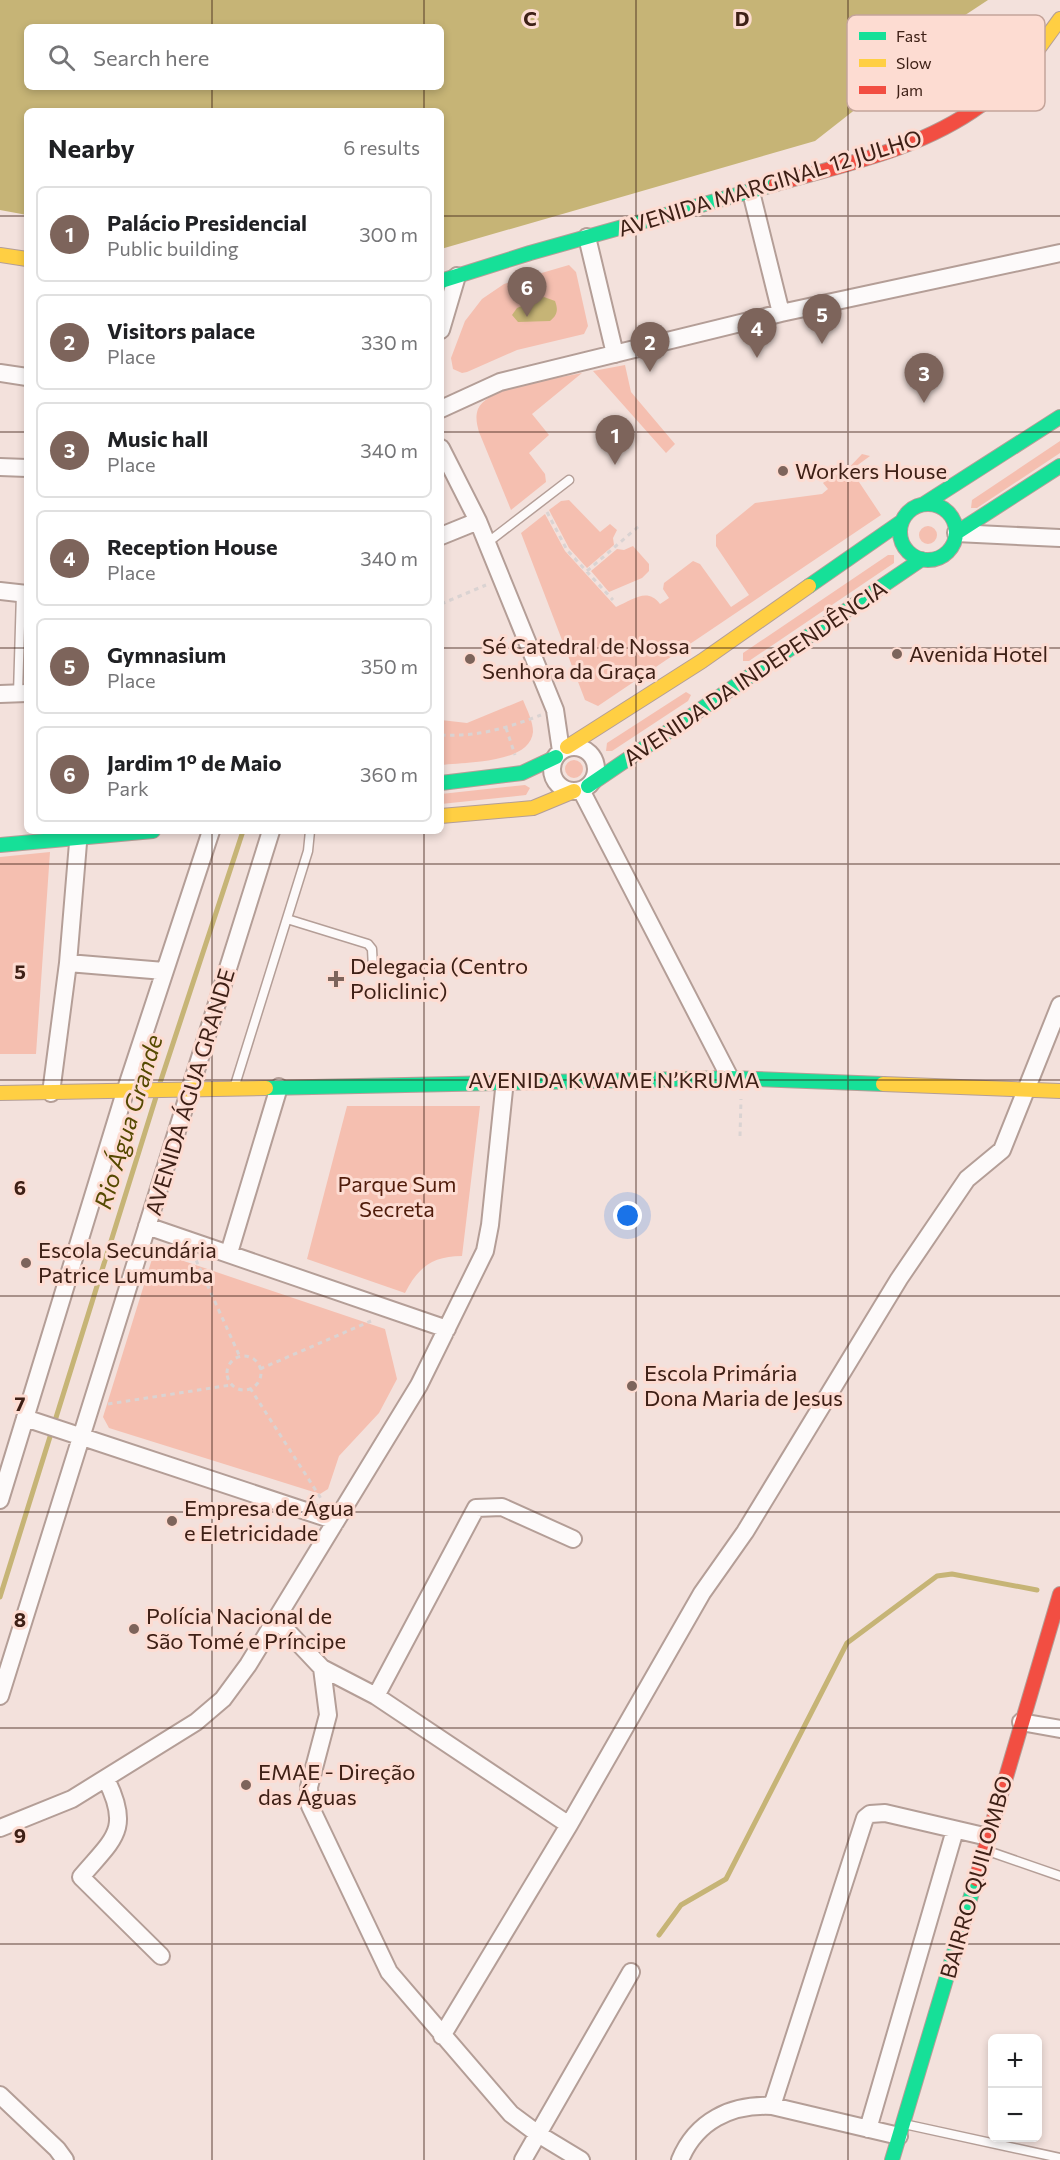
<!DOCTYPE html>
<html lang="en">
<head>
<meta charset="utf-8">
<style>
	body { margin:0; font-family:Commissioner,sans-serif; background:#f6f6f6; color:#202124 }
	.controls { position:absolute; right:18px; bottom:18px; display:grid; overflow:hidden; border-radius:9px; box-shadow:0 3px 9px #0003 }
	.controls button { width:54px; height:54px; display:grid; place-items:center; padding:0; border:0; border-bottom:2px solid #e0e0e0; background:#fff; color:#202124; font:30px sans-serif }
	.you { position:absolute; left:628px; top:1216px; width:21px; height:21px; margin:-15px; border:4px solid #fff; border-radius:50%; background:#1a73e8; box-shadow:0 0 0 9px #1a73e833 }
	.badge { display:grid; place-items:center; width:39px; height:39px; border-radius:50%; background:#7d645b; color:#fff; font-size:20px; font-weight:700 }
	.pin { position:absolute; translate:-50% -50px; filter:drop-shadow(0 2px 3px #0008) }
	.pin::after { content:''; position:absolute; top:32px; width:21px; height:18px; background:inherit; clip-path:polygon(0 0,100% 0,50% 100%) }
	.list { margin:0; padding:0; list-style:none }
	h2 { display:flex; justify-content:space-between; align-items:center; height:78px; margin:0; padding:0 24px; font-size:26px }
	h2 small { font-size:20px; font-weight:400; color:#757577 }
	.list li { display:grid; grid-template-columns:39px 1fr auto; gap:18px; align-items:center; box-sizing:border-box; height:96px; margin:0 12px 12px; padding:0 12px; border:2px solid #e0e0e0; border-radius:9px }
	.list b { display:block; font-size:22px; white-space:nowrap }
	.list p { margin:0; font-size:20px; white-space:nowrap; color:#757577 }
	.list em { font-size:20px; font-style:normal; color:#757577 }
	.icon { flex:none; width:33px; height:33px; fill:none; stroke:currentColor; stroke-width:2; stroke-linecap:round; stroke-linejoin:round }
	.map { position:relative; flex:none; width:1060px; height:2160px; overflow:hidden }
	.search { position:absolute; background:#fff; box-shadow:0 3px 9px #0003; left:24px; top:24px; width:420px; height:66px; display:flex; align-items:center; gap:15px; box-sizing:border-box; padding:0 21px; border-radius:9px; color:#757577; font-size:22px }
	.panel { position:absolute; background:#fff; box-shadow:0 3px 9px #0003; left:24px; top:108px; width:420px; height:726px; border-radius:9px }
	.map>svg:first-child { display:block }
</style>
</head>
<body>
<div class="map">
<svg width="1060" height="2160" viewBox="0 0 1060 2160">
	<rect width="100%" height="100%" fill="#f3e1dc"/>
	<path fill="#f5bfb0" d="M569,265L576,272L588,326L584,334L517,350L467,372L462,373L453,369L451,358L465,321L482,299L504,284Z
		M625,365L631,392L675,444L666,453L593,371Z
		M582,373L532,414L549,435L529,453L545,474L546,482L511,510L479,432C477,425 475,417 478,409C488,386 559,378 582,373Z
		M1060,441V453L977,508H971L972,500Z
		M862,454L870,456L851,470L881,515L598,706L585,700L521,533L545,514L565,551L616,607C633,600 647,587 660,604L669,598L663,589L664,583L693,561L700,564L731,607L749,595L716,546V535L755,503L822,494L828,489L823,483L834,473L840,477Z
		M569,500L600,532L610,524L617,530L613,538L614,545L587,568L569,548L549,510L561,501Z
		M919 535a9 9 0 1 1 18 0a9 9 0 1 1-18 0Z
		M633,546L649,564V571L642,578L609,592L591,571L617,549L624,550Z
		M888,555H894V563L749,661H743V653Z
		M686,692L691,695L688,701L612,751H606L607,743Z
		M523,700C527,710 533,721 533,732C530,764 465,762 441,765V720L467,723Z
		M565 769a9 9 0 1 1 18 0a9 9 0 1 1-18 0Z
		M525,785L530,788L526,795L441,804V794Z
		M50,852L36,1054H0V857Z
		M347,1106H480L462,1256C433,1256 418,1267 405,1293L307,1259Z
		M163,1254L385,1329L397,1379L379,1413L339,1456L328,1489L320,1494L109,1428L103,1417L152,1259Z"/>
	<path fill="#c6b476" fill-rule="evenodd" d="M0,0H988L906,54L888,73L875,94L815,141L441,249V111H27V215L0,210ZM27,27H441V87H27Z
		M544,297L555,301C558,309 558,315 550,321L518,322L512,315L517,308Z"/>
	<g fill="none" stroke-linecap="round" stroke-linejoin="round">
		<path stroke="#c6b476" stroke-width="5" d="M160,1083L243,831
			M0,1597L156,1097
			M659,1935L681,1905L726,1879L847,1643L937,1576L952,1574L1037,1590"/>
		<defs>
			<path id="lane" d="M487,543L569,480
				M18,694L21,593
				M287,919L368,944L372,949L373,968
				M235,1085L308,851L310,831
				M985,1850L1060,1876
				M904,2124L1060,2158"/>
			<path id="street" d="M751,192L781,313
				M587,237L615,354
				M441,330L457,276
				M0,373L27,377
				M441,409L500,382L781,313L1060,253
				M441,448L478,521L555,710L561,751
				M0,467L27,468
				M956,533L1060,538
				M441,536L478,521
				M0,591L27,594
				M0,694L27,693
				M552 769a22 22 0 1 1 44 0a22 22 0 1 1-44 0Z
				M581,790L730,1078
				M68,963L164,971
				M51,1093L68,963L79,831
				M147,1226L447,1329
				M229,1253L279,1087
				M25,1418L336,1521
				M0,1500L125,1092L211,831
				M275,1618L322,1668L376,1696L569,1825
				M322,1668L328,1715L309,1787L310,1806L389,1972L511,2114L538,2134L581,2160
				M0,1696L271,831
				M376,1696L476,1508L502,1507L573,1539
				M1021,1722L1060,1729
				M106,1779C132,1830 113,1839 81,1877L161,1956
				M0,1828L72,1799L196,1722L223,1699L248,1665L419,1385L485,1251L490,1225L505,1080
				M442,2036L569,1825L702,1593L745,1532L899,1279L967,1179L1002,1150L1060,1005
				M0,2095L57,2149L65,2160
				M772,2106L865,1818L870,1814L885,1813L988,1837
				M868,2129L955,1830
				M523,2160L631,1972
				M680,2160C696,2121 731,2104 772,2106L899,2136"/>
			<path id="fast" d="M441,281L530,253L776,184
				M924,504L1060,417
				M900 532a28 28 0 1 1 56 0a28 28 0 1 1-56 0Z
				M956,533L1060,466
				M809,586L901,522
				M441,783L522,773L556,757
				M588,786L922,559
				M0,845L153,831
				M266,1088L730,1078L883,1084
				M892,2160L976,1879"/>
			<path id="slow" d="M981,105L1028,63L1060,19
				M0,255L27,259
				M567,747L702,661L809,586
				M441,816L533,808L574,791
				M883,1084L1060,1091
				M0,1093L266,1088"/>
			<path id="jam" d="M776,184C846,164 921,149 981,105
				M976,1879L1060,1594"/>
		</defs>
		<use href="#lane" stroke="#b49e97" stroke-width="11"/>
		<use href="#street" stroke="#b49e97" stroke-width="20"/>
		<use href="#fast" stroke="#b49e97" stroke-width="16"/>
		<use href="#slow" stroke="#b49e97" stroke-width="16"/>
		<use href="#jam" stroke="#b49e97" stroke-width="16"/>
		<path stroke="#dad3d2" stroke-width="3" stroke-dasharray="4.5 4.5" stroke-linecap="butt" d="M547,512L567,550L613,600
			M587,571L639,526
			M441,604L486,585
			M506,728L515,755
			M441,735C478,737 507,728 541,715
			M740,1136L741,1099
			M196,1260L240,1357
			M227 1373a17 17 0 1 1 34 0a17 17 0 1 1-34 0Z
			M260,1369L371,1321
			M250,1388L322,1500
			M108,1404L231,1385"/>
		<use href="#lane" stroke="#fdfafa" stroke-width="8"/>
		<use href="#street" stroke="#fdfafa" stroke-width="16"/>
		<use href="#fast" stroke="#16e098" stroke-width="14"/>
		<use href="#slow" stroke="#ffcf43" stroke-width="14"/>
		<use href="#jam" stroke="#f24e42" stroke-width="14"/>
	</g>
	<path fill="none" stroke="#3e2016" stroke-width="1.5" stroke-opacity="0.55" d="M212,0V27M424,0V27M636,0V2160M848,0V2160M212,87V111M424,87V111M0,216H27M441,216H1060M0,432H27M441,432H1060M0,648H27M441,648H1060M212,831V2160M424,831V2160M0,864H1060M0,1080H1060M0,1296H1060M0,1512H1060M0,1728H1060M0,1944H1060"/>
	<g fill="#7d645b" stroke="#fddcd2" stroke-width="2">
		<circle cx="783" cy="471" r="6"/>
		<circle cx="897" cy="654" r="6"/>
		<circle cx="470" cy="659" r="6"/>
		<path d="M333 970h6v6h6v6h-6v6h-6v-6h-6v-6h6z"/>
		<circle cx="26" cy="1263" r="6"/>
		<circle cx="632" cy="1386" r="6"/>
		<circle cx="172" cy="1521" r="6"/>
		<circle cx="134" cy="1629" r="6"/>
		<circle cx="246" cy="1785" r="6"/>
	</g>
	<g text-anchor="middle" stroke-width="6" stroke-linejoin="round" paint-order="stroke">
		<g font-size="22" fill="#3e2016" stroke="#fddcd2">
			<text transform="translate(770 183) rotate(-17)" y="8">AVENIDA MARGINAL 12 JULHO</text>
			<text transform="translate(755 673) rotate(-34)" y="8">AVENIDA DA INDEPENDÊNCIA</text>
			<text x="614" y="1088">AVENIDA KWAME N’KRUMA</text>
			<text transform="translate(190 1092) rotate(-73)" y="8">AVENIDA ÁGUA GRANDE</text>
			<text transform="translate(976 1877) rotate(-74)" y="8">BAIRRO QUILOMBO</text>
		</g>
		<g font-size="22" fill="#3e2016" stroke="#fddcd2" text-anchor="start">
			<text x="795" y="479">Workers House</text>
			<text x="482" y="654">Sé Catedral de Nossa<tspan x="482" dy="25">Senhora da Graça</tspan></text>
			<text x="909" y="662">Avenida Hotel</text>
			<text x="350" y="974">Delegacia (Centro<tspan x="350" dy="25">Policlinic)</tspan></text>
			<text x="38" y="1258">Escola Secundária<tspan x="38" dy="25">Patrice Lumumba</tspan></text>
			<text x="644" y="1381">Escola Primária<tspan x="644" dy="25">Dona Maria de Jesus</tspan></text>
			<text x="184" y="1516">Empresa de Água<tspan x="184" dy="25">e Eletricidade</tspan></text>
			<text x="146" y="1624">Polícia Nacional de<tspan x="146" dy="25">São Tomé e Príncipe</tspan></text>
			<text x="258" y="1780">EMAE - Direção<tspan x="258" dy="25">das Águas</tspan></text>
		</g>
		<g font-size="22" fill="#501c0b" stroke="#fddcd2">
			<text x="397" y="1192">Parque Sum<tspan x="397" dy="25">Secreta</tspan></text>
		</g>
		<g font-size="24" font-style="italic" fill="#554901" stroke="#fddcd2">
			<text transform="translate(129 1122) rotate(-73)" y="8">Rio Água Grande</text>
		</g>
	</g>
	<rect x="847" y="15" width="198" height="96" rx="9" fill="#fddcd2" stroke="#c4a49a" stroke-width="1.5"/>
	<rect x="859" y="32" width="27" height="8" fill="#16e098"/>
	<rect x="859" y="59" width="27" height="8" fill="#ffcf43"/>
	<rect x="859" y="86" width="27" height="8" fill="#f24e42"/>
	<g font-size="16" fill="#3e2016">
		<text x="896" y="42">Fast</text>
		<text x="896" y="69">Slow</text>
		<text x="896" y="96">Jam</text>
	</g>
	<g font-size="20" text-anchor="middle" font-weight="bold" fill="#3e2016" stroke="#fddcd2" stroke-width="6" stroke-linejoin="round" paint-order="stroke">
		<text x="530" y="26">C</text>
		<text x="742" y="26">D</text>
		<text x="20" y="979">5</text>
		<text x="20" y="1195">6</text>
		<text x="20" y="1411">7</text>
		<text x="20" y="1627">8</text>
		<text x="20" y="1843">9</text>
	</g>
</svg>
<div class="controls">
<button>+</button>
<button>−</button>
</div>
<div class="you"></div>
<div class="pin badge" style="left:615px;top:465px">1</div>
<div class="pin badge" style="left:650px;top:372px">2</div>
<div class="pin badge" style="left:924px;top:403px">3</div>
<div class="pin badge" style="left:757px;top:358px">4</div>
<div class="pin badge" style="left:822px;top:344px">5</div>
<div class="pin badge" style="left:527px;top:317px">6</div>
<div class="search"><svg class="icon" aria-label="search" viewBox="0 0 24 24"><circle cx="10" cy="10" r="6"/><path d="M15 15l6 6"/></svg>Search here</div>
<section class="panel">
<h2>Nearby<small>6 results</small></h2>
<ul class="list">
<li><span class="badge">1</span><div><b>Palácio Presidencial</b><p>Public building</p></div><em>300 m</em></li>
<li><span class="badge">2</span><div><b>Visitors palace</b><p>Place</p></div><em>330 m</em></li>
<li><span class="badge">3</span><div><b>Music hall</b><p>Place</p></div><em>340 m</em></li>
<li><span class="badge">4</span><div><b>Reception House</b><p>Place</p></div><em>340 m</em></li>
<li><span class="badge">5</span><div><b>Gymnasium</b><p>Place</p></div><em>350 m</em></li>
<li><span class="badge">6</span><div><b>Jardim 1º de Maio</b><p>Park</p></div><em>360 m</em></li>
</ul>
</section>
</div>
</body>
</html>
